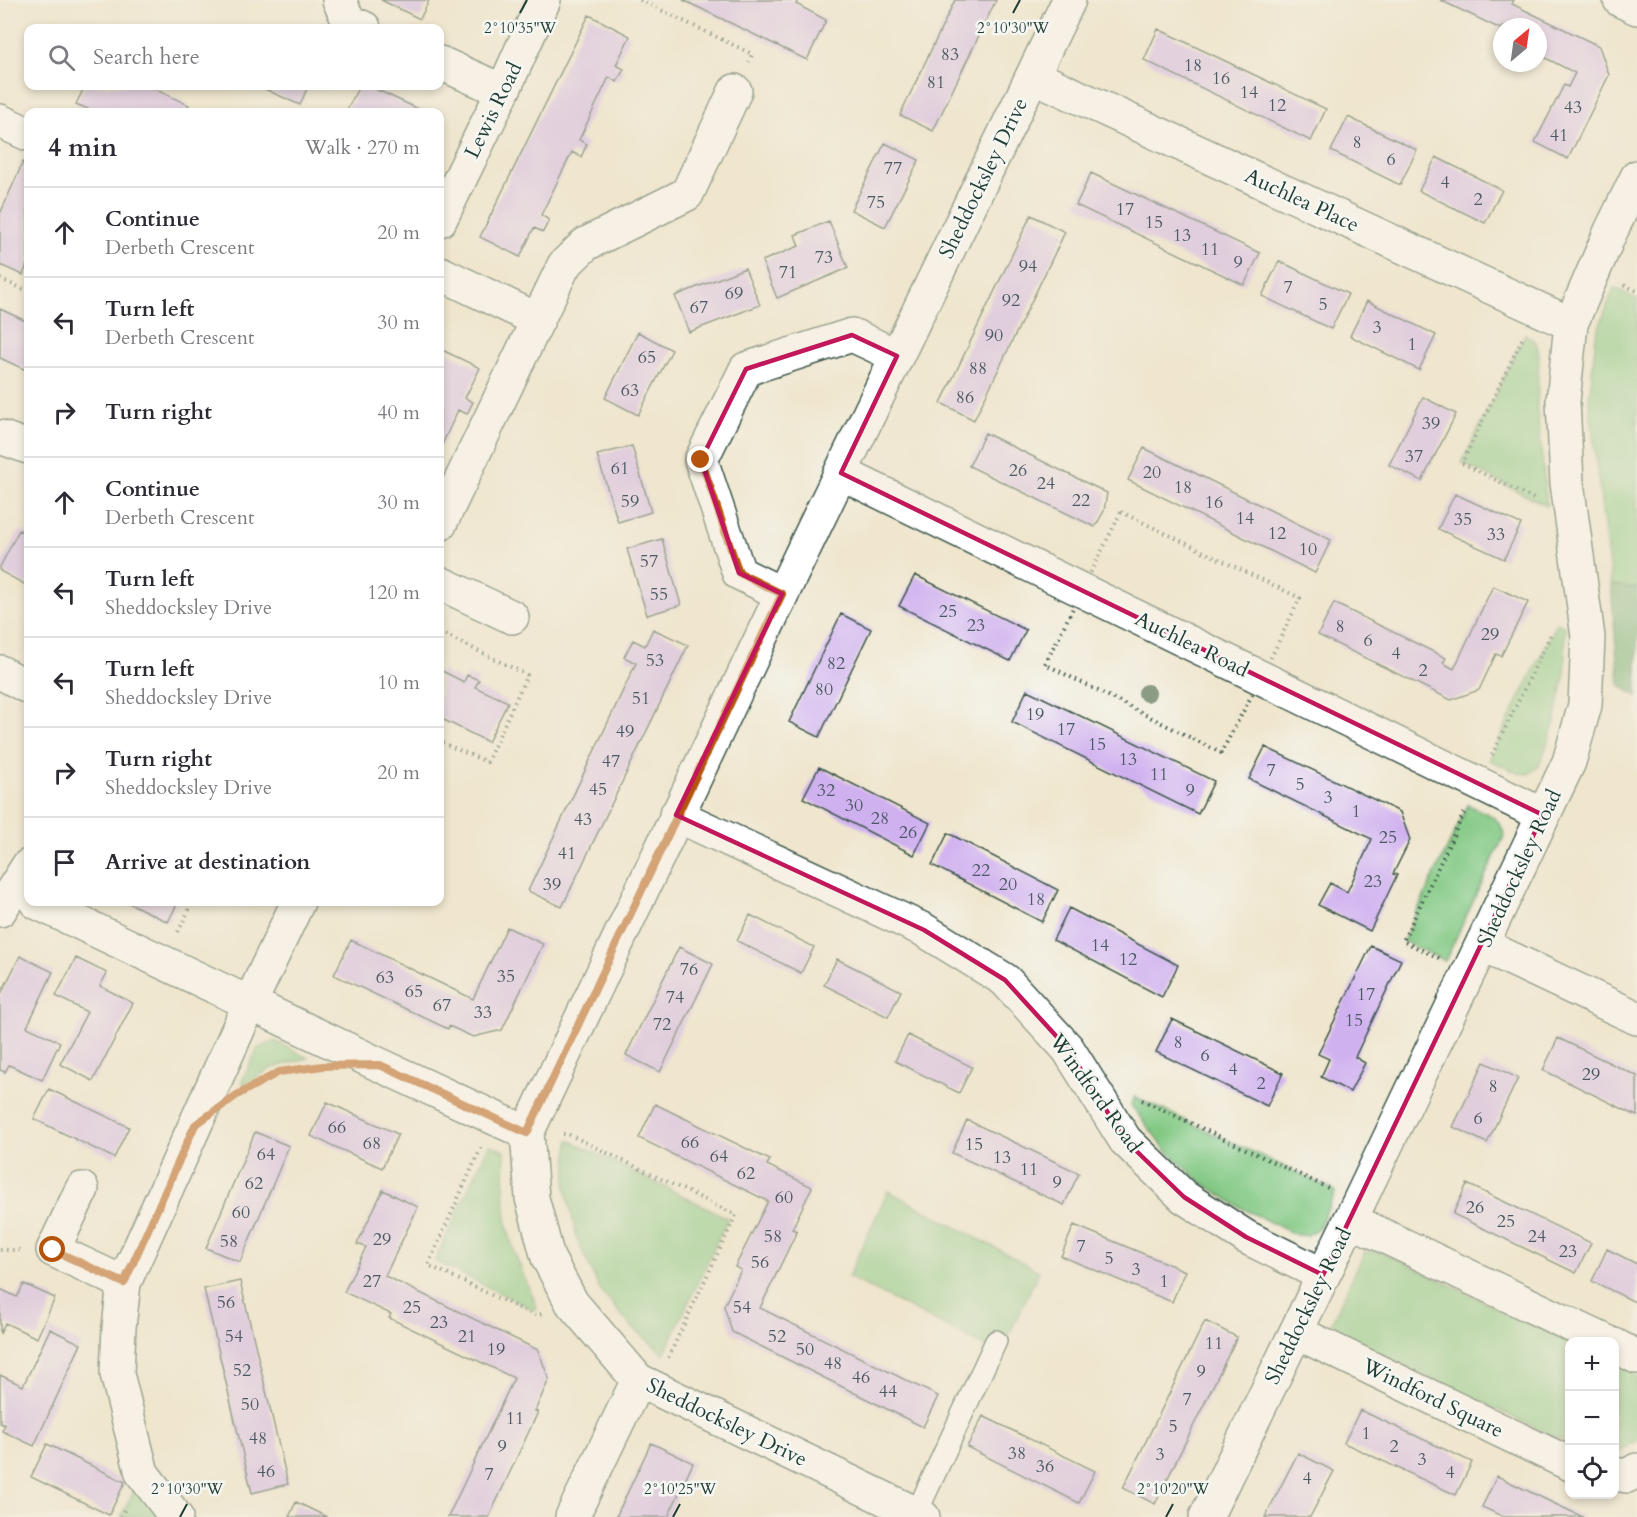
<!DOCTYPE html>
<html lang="en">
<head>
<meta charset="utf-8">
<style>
	body { margin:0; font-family:Cardo,serif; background:#f7f7f7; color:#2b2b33 }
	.controls { position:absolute; right:18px; bottom:18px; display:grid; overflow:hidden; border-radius:12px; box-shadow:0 3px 9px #0003 }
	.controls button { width:54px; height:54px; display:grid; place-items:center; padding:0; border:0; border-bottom:2px solid #e1e1e2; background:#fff; color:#2b2b33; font:30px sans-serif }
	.compass { position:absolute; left:1493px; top:18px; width:54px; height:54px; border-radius:50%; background:#fff; box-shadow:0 3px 9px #0003; rotate:29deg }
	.stop { position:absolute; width:18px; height:18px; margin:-14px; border:4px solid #b45309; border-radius:50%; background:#fff }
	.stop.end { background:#b45309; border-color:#fff; box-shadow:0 2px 6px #0008 }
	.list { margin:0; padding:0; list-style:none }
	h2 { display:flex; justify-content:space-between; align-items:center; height:78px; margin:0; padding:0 24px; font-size:26px }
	h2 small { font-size:20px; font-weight:400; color:#7c7c81 }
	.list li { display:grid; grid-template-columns:39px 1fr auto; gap:18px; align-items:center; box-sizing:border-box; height:90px; padding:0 24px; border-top:2px solid #e1e1e2 }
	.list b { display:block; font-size:22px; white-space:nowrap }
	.list p { margin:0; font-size:20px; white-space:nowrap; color:#7c7c81 }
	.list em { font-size:20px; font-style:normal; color:#7c7c81 }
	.icon { flex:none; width:33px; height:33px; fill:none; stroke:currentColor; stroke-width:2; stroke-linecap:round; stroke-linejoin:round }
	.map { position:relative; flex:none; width:1637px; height:1517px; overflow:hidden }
	.search { position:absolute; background:#fff; box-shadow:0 3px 9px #0003; left:24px; top:24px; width:420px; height:66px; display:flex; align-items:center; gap:15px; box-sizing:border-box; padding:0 21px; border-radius:12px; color:#7c7c81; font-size:22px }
	.panel { position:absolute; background:#fff; box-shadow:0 3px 9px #0003; left:24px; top:108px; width:420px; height:798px; border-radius:12px }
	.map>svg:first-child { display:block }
</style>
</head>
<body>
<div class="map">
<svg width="1637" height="1517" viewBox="0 0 1637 1517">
	<rect width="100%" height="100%" fill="#f6f6f2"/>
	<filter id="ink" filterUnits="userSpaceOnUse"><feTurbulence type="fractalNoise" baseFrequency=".0167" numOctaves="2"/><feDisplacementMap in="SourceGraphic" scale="12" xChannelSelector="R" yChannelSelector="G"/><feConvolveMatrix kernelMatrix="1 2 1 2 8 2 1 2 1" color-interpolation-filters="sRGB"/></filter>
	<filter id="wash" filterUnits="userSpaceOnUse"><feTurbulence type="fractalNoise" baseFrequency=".008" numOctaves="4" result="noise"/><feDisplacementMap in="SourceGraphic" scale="24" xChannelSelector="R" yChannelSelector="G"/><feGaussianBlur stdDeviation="1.35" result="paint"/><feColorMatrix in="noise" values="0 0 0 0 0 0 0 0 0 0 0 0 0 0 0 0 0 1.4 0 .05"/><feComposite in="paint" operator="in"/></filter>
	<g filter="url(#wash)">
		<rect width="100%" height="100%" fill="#efe6cd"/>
		<path fill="#83c984" stroke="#51835c" stroke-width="1.5" d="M1614,288L1637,299V588L1611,585L1589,401L1596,335Z
			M1525,334L1536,342L1539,354L1537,410L1547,506L1462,463Z
			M1557,623L1565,627V673L1555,722L1539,766L1528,774L1518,773L1489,760Z
			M1468,805C1484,813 1502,816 1504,836L1445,961L1403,941Z
			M275,1041L308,1058L272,1068L245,1084L241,1083L258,1048Z
			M1135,1097L1336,1191L1319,1227L1308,1235H1296L1238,1206L1200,1181L1165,1149L1131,1105Z
			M569,1140L728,1218L664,1354L632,1327L600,1290L577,1239L566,1188Z
			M489,1145L505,1151C504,1174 503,1195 506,1217C510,1249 525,1278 537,1307L534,1310L435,1261Z
			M888,1191L1039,1271L1000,1354L848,1277Z
			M1365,1251L1384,1253L1569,1342V1444L1336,1333L1331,1324Z
			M1614,1364L1634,1373L1637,1378V1440L1618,1453H1614Z
			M138,1482L165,1517H121Z"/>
		<path fill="#6aad72" stroke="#447553" stroke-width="1.5" d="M1611,585L1637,588V696L1619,685Z"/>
		<g id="blocks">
			<path fill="#d0b1f0" d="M381,0H429L420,19Z
				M683,0H798L796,4L826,20L807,60Z
				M955,0H996L933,131L900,115Z
				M1440,0H1514L1512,4L1599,46L1609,75L1568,159L1535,142L1564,85L1568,87L1575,73L1538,54V27H1502V37L1498,35L1501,29Z
				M589,15L630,36L616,65L624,69L617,82L609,77L579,140L587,144L581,157L572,152L541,215L549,220L543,232L534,228L520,257L480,237Z
				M1158,29L1326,109L1311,141L1144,60Z
				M85,86H148L189,105L185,112H95L76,104Z
				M258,86H308L300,105Z
				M359,86H369L425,112H346Z
				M1348,117L1417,150L1400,185L1331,151Z
				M885,143L919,160L885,227L851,210Z
				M1436,157L1502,190L1485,223L1419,191Z
				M23,162L28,165V262L23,275L0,265V214Z
				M1091,173L1260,253L1244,285L1076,205Z
				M1031,215L1065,232L974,420L941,403Z
				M829,221L848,268L777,298L762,261L799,246L795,235Z
				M1279,261L1348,294L1331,329L1262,296Z
				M745,268L760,305L689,332L675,296Z
				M1367,301L1436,335L1419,370L1350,336Z
				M0,309L28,322V371L0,358Z
				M638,332L672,350L638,415L605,398Z
				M440,349L480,368L465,398L473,402L467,414L458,410L440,449Z
				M1423,397L1456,414L1422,481L1389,465Z
				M985,433L1107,493L1104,511L1095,527L969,466Z
				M632,446L651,512L618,522L597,455Z
				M1144,448L1331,540L1315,573L1128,480Z
				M1455,494L1521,524L1504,559L1438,529Z
				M19,530L28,534V586L0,571V567Z
				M662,539L681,605L647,615L627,549Z
				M915,575L1026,630L1010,661L899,606Z
				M1493,586L1528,602L1501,656L1496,654L1479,690L1451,700L1318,635L1334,603L1446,658L1443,663L1454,669Z
				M841,614L871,629L819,737L789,722Z
				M653,629L688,645L562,907L528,891L636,663L624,657L633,640L645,646Z
				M440,670L464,682L467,675L479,680L475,687L508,702L488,742L440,718Z
				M1027,690L1214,781L1198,814L1012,722Z
				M1265,747L1400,812L1410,840L1393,874L1397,875L1370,931L1318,905L1330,883L1347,892L1372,839L1249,779Z
				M819,767L930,823L914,855L803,798Z
				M948,833L1058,890L1042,922L932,865Z
				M127,902H178L168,922Z
				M1069,908L1178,965L1162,997L1053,940Z
				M750,915L814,947L801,973L737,941Z
				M507,927L543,944L502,1030L473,1037L449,1026L448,1029L334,975L351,940L473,999Z
				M1371,946L1401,960L1355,1057L1365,1063L1350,1092L1321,1077L1329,1059L1318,1054Z
				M679,947L713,964L660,1072L626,1055Z
				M20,956L53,972L27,1027L60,1042L42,1080L9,1065L5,1072L0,1070V996Z
				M76,958L107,973L100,986L133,1003L93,1081L60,1064L87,1012L56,996Z
				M837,959L901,991L888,1017L824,985Z
				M1172,1019L1283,1073L1267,1106L1156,1052Z
				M908,1035L972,1067L959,1093L895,1061Z
				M1558,1038L1637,1076V1116L1543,1070Z
				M1484,1062L1518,1078L1487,1143L1453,1127Z
				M49,1089L129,1127L114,1158L34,1119Z
				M327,1102L398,1134L382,1168L311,1136Z
				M655,1104L770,1160L767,1165L812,1187L792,1229L797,1231L760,1308L938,1396L923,1427L732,1332L724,1306L741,1270L735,1267L768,1201L639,1138Z
				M967,1120L1079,1173L1064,1205L952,1153Z
				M255,1132L289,1146L240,1262L206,1248Z
				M1467,1184L1591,1243L1576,1273L1453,1214Z
				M383,1190L418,1207L385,1276L538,1350L549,1379L535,1411L538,1412L489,1517H448L514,1378L389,1318L391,1314L344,1292L366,1247L357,1244Z
				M1074,1225L1185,1271L1172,1302L1061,1256Z
				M1607,1249L1637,1264V1303L1592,1281Z
				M240,1281L288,1484L252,1493L204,1289Z
				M24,1284L55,1298L37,1338L5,1323L0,1334V1289L17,1297Z
				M1205,1321L1237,1337L1155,1504L1123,1488Z
				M50,1329L81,1344L34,1446L2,1431L5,1425L0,1423V1375L23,1386Z
				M1360,1410L1472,1462L1456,1495L1344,1443Z
				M983,1416L1095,1471L1079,1503L967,1447Z
				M651,1443L693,1463L668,1517H616Z
				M47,1444L125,1482L109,1515L31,1477Z
				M1298,1453L1334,1471L1310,1517H1265Z
				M1497,1476L1553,1503L1583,1517H1504L1482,1507Z
				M296,1502L327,1517H289Z"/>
		</g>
	</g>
	<g filter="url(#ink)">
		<use href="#blocks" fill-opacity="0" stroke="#3e564b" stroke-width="1.5"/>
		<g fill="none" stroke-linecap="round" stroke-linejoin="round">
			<defs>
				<path id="service" d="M916,1514L996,1341"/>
				<path id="minor" d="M339,0L349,22L364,28
					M1620,0L1637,8
					M440,63L503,91
					M1033,76L1571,324
					M0,121L28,134
					M440,220L503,91L544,0
					M440,273L538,320
					M0,437L28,447
					M841,473L1543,815
					M440,524L564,265L586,244L687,194L735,91
					M440,583L512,617
					M782,594L739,573L701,460L746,369L852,335L897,356
					M0,672L28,687
					M676,815L924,930L1005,980L1068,1049L1125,1140L1184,1197L1246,1237L1323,1275
					M36,902L380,1065L527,1133
					M0,910L28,866
					M1482,945L1637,1018
					M82,1189L53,1250L124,1283
					M1350,1220L1607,1342
					M1296,1332L1570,1464
					M1614,1345L1637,1357
					M1614,1474L1627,1476L1637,1470
					M176,1517L142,1473L117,1374L119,1327L124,1283L250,1003L298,902
					M572,1517L638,1380
					M923,1517L638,1380L572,1303L548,1258L532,1198L527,1133L782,594L1069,0
					M1206,1517L1359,1202L1569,762L1585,705L1588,637L1567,483L1563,401L1571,324L1610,233L1637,177"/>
			</defs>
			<use href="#service" stroke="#3e564b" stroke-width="24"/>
			<use href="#minor" stroke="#3e564b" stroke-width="36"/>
			<path stroke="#3e564b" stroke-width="4" stroke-dasharray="1.5 4.5" stroke-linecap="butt" d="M640,0L752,54L749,62
				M0,279L28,291
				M1624,285L1637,291
				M1522,339L1462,463L1534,499
				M1121,512L1300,598L1261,678L1221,753L1045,664Z
				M440,632L527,675L487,762L440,742
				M1492,755L1552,632
				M178,932L193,902
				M1439,958L1403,941L1464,813
				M250,1087L278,1072L305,1069
				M1142,1100L1328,1188
				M563,1134H568L736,1215L668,1358
				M481,1148L428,1265L536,1316L542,1314
				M0,1250H20
				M121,1517L126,1506"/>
			<use href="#service" stroke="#fff" stroke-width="21"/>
			<use href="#minor" stroke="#fff" stroke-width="33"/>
		</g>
		<circle fill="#8a9c84" cx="1147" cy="693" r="9"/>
	</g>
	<g fill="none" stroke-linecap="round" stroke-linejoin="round" filter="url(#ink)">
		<path stroke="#b45309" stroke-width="8" d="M53,1250L124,1283L195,1125L237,1095L279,1072L323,1066L380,1065L527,1133L782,594L739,573L701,460"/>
	</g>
	<path d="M0 0H1637V1517H0ZM852,335L897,356L841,473L1543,815L1323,1275L1246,1237L1184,1197L1125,1140L1068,1049L1005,980L924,930L676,815L782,594L739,573L701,460L746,369Z" fill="#efe6cd" fill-opacity=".55" fill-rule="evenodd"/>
	<path fill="none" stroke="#c2185b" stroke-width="4.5" stroke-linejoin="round" d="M852,335L897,356L841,473L1543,815L1323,1275L1246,1237L1184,1197L1125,1140L1068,1049L1005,980L924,930L676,815L782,594L739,573L701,460L746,369Z"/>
	<path fill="none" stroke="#1f3d34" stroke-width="2" d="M520,13L527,0M1013,13L1020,0M180,1517L187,1504M673,1517L680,1504M1166,1517L1173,1504"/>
	<g text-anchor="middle" stroke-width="5" stroke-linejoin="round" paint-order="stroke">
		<g font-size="18" fill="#4b5a63">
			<text x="950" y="60">83</text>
			<text x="1193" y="71">18</text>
			<text x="1221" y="84">16</text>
			<text x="936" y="88">81</text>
			<text x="1249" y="98">14</text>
			<text x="1277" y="111">12</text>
			<text x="1573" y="113">43</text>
			<text x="1559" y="141">41</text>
			<text x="1357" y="148">8</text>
			<text x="1391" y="165">6</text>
			<text x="893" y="174">77</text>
			<text x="1445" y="188">4</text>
			<text x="1478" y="205">2</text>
			<text x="876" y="208">75</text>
			<text x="1125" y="215">17</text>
			<text x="1154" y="228">15</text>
			<text x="1182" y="241">13</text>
			<text x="1210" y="255">11</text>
			<text x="824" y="263">73</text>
			<text x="1238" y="268">9</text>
			<text x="1028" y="272">94</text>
			<text x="788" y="278">71</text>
			<text x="1288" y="293">7</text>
			<text x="734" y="299">69</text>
			<text x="1011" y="306">92</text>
			<text x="1323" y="310">5</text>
			<text x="699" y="313">67</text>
			<text x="1377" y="333">3</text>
			<text x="994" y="341">90</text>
			<text x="1412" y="350">1</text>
			<text x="647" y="363">65</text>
			<text x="978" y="374">88</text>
			<text x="630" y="396">63</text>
			<text x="965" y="403">86</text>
			<text x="1431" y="429">39</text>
			<text x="1414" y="462">37</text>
			<text x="620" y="474">61</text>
			<text x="1018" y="476">26</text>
			<text x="1152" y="478">20</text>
			<text x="1046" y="489">24</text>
			<text x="1183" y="493">18</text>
			<text x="1081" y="506">22</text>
			<text x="630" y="507">59</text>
			<text x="1214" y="508">16</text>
			<text x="1245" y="524">14</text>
			<text x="1463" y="525">35</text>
			<text x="1277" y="539">12</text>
			<text x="1496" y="540">33</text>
			<text x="1308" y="555">10</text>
			<text x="649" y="567">57</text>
			<text x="659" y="600">55</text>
			<text x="948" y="617">25</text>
			<text x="976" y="631">23</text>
			<text x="1340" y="632">8</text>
			<text x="1490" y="640">29</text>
			<text x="1368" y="646">6</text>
			<text x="1396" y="659">4</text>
			<text x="655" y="666">53</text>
			<text x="836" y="669">82</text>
			<text x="1423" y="676">2</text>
			<text x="824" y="695">80</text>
			<text x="641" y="704">51</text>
			<text x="1035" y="720">19</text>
			<text x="1066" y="735">17</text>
			<text x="625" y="737">49</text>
			<text x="1097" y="750">15</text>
			<text x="1128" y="765">13</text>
			<text x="611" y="767">47</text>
			<text x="1271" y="776">7</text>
			<text x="1159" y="780">11</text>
			<text x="1300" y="790">5</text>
			<text x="598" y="795">45</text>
			<text x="826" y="796">32</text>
			<text x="1190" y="796">9</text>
			<text x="1328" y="803">3</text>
			<text x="854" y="811">30</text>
			<text x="1356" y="817">1</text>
			<text x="880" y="824">28</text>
			<text x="583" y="825">43</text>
			<text x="908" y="838">26</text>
			<text x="1388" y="843">25</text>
			<text x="567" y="859">41</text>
			<text x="981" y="876">22</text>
			<text x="1373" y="887">23</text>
			<text x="552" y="890">39</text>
			<text x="1008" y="890">20</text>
			<text x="1036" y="905">18</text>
			<text x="1100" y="951">14</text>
			<text x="1128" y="965">12</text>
			<text x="689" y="975">76</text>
			<text x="506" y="982">35</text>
			<text x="385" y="983">63</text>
			<text x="414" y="997">65</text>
			<text x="1366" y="1000">17</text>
			<text x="675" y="1003">74</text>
			<text x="442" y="1011">67</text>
			<text x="483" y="1018">33</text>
			<text x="1354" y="1026">15</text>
			<text x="662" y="1030">72</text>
			<text x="1178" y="1048">8</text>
			<text x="1205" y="1061">6</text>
			<text x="1233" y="1075">4</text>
			<text x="1591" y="1080">29</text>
			<text x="1261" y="1089">2</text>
			<text x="1493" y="1092">8</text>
			<text x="1478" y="1124">6</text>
			<text x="337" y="1133">66</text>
			<text x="690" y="1148">66</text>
			<text x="372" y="1149">68</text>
			<text x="974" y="1150">15</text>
			<text x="266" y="1160">64</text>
			<text x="719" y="1162">64</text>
			<text x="1002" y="1163">13</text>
			<text x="1029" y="1175">11</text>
			<text x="746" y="1179">62</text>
			<text x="1057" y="1188">9</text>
			<text x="254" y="1189">62</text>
			<text x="784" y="1203">60</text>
			<text x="1475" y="1213">26</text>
			<text x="241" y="1218">60</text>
			<text x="1506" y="1227">25</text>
			<text x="773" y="1242">58</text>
			<text x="1537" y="1242">24</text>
			<text x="382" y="1245">29</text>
			<text x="229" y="1247">58</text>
			<text x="1081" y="1252">7</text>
			<text x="1568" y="1257">23</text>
			<text x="1109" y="1264">5</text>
			<text x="760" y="1268">56</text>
			<text x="1136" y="1275">3</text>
			<text x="372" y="1287">27</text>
			<text x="1164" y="1287">1</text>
			<text x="226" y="1308">56</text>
			<text x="412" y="1313">25</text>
			<text x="742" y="1313">54</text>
			<text x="439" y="1328">23</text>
			<text x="234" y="1342">54</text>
			<text x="467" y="1342">21</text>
			<text x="777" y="1342">52</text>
			<text x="1214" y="1349">11</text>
			<text x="496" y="1355">19</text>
			<text x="805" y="1355">50</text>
			<text x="833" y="1369">48</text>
			<text x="242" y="1376">52</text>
			<text x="1201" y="1377">9</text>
			<text x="861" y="1383">46</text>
			<text x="888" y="1397">44</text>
			<text x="1187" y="1405">7</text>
			<text x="250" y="1410">50</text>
			<text x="515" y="1424">11</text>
			<text x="1173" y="1432">5</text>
			<text x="1366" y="1439">1</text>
			<text x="258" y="1444">48</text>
			<text x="502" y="1452">9</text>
			<text x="1394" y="1452">2</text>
			<text x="1017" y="1459">38</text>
			<text x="1160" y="1460">3</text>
			<text x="1422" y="1465">3</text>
			<text x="1045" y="1472">36</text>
			<text x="266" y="1477">46</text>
			<text x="1450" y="1478">4</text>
			<text x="489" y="1480">7</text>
			<text x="1307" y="1484">4</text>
		</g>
		<g font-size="21" fill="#1f3d34" stroke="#f6f6f2">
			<text transform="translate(493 110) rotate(-64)" y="7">Lewis Road</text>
			<text transform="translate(983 178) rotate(-64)" y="7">Sheddocksley Drive</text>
			<text transform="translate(1302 200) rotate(25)" y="7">Auchlea Place</text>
			<text transform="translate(1192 644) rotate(26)" y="7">Auchlea Road</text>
			<text transform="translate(1519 868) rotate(-65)" y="7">Sheddocksley Road</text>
			<text transform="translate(1096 1093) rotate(54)" y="7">Windford Road</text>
			<text transform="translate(1308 1306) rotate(-64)" y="7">Sheddocksley Road</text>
			<text transform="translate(1433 1398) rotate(26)" y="7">Windford Square</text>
			<text transform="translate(727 1422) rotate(26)" y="7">Sheddocksley Drive</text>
		</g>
	</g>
	<g font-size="15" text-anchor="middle" fill="#1f3d34" stroke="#f6f6f2" stroke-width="5" stroke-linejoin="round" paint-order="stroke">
		<text x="520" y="33">2°10'35"W</text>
		<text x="1013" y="33">2°10'30"W</text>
		<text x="187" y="1494">2°10'30"W</text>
		<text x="680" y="1494">2°10'25"W</text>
		<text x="1173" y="1494">2°10'20"W</text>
	</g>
</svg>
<div class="controls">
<button>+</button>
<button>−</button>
<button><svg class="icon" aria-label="locate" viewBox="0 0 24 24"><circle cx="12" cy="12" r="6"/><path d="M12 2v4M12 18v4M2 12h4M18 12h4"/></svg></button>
</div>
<svg class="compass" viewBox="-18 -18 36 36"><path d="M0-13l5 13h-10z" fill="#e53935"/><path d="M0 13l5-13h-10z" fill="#7c7c81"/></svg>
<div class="stop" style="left:53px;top:1250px"></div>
<div class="stop end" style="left:701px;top:460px"></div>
<div class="search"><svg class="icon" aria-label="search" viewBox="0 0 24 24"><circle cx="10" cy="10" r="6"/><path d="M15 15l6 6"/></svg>Search here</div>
<section class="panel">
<h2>4 min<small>Walk · 270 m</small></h2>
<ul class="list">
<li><svg class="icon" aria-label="ahead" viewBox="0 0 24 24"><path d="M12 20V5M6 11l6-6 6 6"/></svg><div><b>Continue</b><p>Derbeth Crescent</p></div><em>20 m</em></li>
<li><svg class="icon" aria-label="left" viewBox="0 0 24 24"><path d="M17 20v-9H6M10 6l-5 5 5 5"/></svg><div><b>Turn left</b><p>Derbeth Crescent</p></div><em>30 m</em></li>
<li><svg class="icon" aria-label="right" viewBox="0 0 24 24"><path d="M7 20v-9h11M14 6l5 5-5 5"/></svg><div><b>Turn right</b></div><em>40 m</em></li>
<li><svg class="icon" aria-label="ahead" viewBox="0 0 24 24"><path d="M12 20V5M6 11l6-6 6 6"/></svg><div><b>Continue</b><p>Derbeth Crescent</p></div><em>30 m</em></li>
<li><svg class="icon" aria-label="left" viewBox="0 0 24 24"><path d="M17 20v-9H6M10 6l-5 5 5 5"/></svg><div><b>Turn left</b><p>Sheddocksley Drive</p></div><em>120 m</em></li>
<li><svg class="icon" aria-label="left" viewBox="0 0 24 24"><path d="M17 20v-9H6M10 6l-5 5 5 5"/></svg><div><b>Turn left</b><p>Sheddocksley Drive</p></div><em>10 m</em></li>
<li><svg class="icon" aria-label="right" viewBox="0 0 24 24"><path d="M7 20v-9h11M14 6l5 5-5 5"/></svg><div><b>Turn right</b><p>Sheddocksley Drive</p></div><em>20 m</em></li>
<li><svg class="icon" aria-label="arrive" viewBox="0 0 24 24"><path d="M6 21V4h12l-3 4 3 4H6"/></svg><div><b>Arrive at destination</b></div></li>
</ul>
</section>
</div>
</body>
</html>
